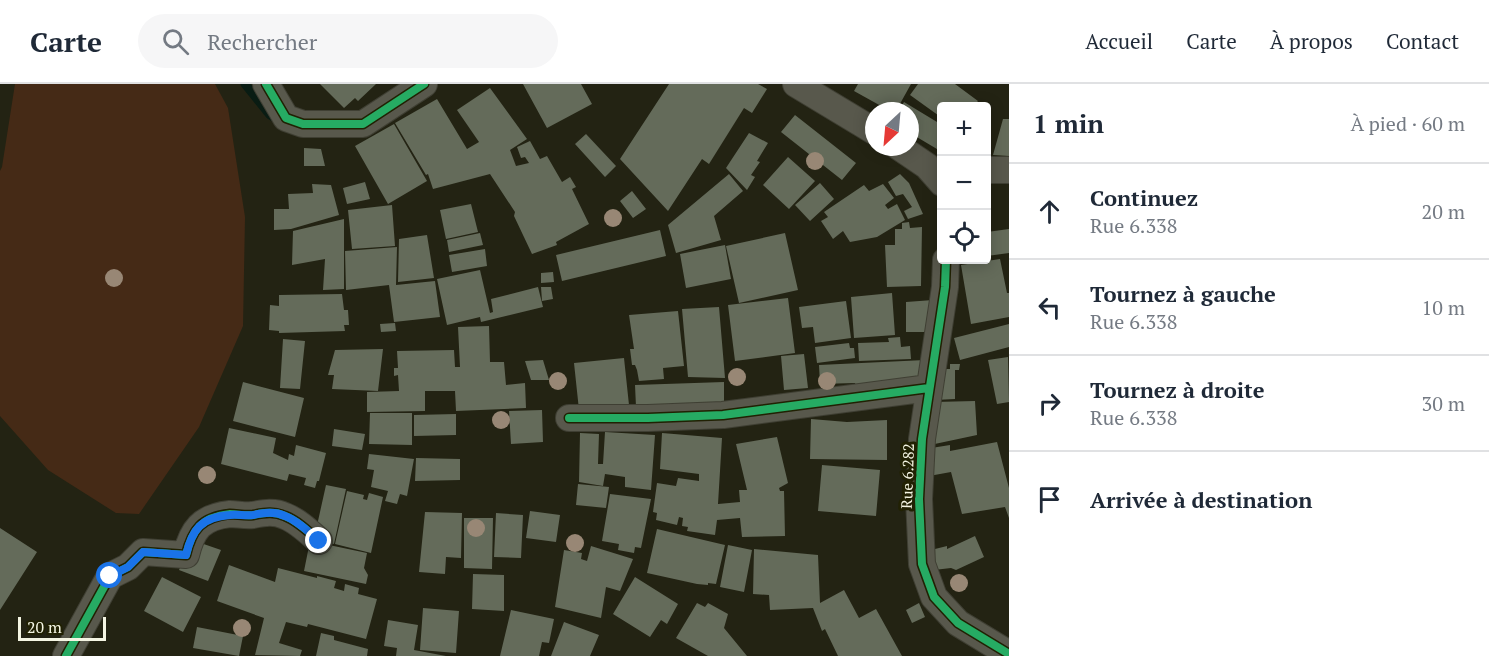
<!DOCTYPE html>
<html lang="fr">
<head>
<meta charset="utf-8">
<style>
	body { margin:0; font-family:"PT Serif",serif; background:#f6f6f7; color:#1f2937 }
	.controls { position:absolute; right:18px; top:18px; display:grid; overflow:hidden; border-radius:6px; box-shadow:0 3px 15px #0003 }
	.controls button { width:54px; height:54px; display:grid; place-items:center; padding:0; border:0; border-bottom:2px solid #e0e1e3; background:#fff; color:#1f2937; font:30px sans-serif }
	.compass { position:absolute; left:865px; top:18px; width:54px; height:54px; border-radius:50%; background:#fff; box-shadow:0 3px 15px #0003; rotate:206deg }
	.scale { position:absolute; left:18px; bottom:15px; width:88px; box-sizing:border-box; padding-left:6px; border:3px solid #f4f5e3; border-top:0; font-size:16px; line-height:21px; white-space:nowrap; color:#f4f5e3; -webkit-text-stroke:4px #212103; paint-order:stroke }
	.stop { position:absolute; width:18px; height:18px; margin:-14px; border:4px solid #1a73e8; border-radius:50%; background:#fff }
	.stop.end { background:#1a73e8; border-color:#fff; box-shadow:0 2px 6px #0008 }
	.list { margin:0; padding:0; list-style:none }
	h2 { display:flex; justify-content:space-between; align-items:center; height:78px; margin:0; padding:0 24px; font-size:26px }
	h2 small { font-size:20px; font-weight:400; color:#747a83 }
	.list li { display:grid; grid-template-columns:39px 1fr auto; gap:18px; align-items:center; box-sizing:border-box; height:96px; padding:0 24px; border-top:2px solid #e0e1e3 }
	.list b { display:block; font-size:22px; white-space:nowrap }
	.list p { margin:0; font-size:20px; white-space:nowrap; color:#747a83 }
	.list em { font-size:20px; font-style:normal; color:#747a83 }
	.icon { flex:none; width:33px; height:33px; fill:none; stroke:currentColor; stroke-width:2; stroke-linecap:round; stroke-linejoin:round }
	.map { position:relative; flex:none; width:1009px; height:572px; overflow:hidden }
	header { display:flex; align-items:center; gap:36px; box-sizing:border-box; height:84px; padding:0 30px; background:#fff; border-bottom:2px solid #e0e1e3 }
	header strong { font-size:28px }
	nav { display:flex; gap:33px; margin-inline-start:auto; font-size:21px }
	.search { width:420px; height:54px; background:#f6f6f7; display:flex; align-items:center; gap:15px; box-sizing:border-box; padding:0 21px; border-radius:33px; color:#747a83; font-size:22px }
	main { display:flex }
	aside { flex:1; background:#fff }
	.map>svg:first-child { display:block }
</style>
</head>
<body>
<header>
<strong>Carte</strong>
<div class="search"><svg class="icon" aria-label="search" viewBox="0 0 24 24"><circle cx="10" cy="10" r="6"/><path d="M15 15l6 6"/></svg>Rechercher</div>
<nav><a>Accueil</a><a>Carte</a><a>À propos</a><a>Contact</a></nav>
</header>
<main>
<div class="map">
<svg width="1009" height="572" viewBox="0 0 1009 572">
	<rect width="100%" height="100%" fill="#232313"/>
	<path fill="#452a16" d="M15,0H215L228,24L245,133L243,242L199,343L139,430L116,429L48,386L0,332V87L2,83Z"/>
	<g fill="none" stroke-linecap="round" stroke-linejoin="round">
		<path stroke="#091c13" stroke-width="9" d="M245,0L270,31L280,37"/>
	</g>
	<path fill="#646b5a" d="M320,0H376L358,17L355,14L344,24Z
		M523,0H581L592,20L547,44Z
		M669,0H758L767,5L752,29L744,24L709,80L702,75L668,127L620,75Z
		M858,0H911L896,27H890L854,7Z
		M918,0H955L978,17L974,22H942V34L910,11Z
		M490,4L527,55L510,66L516,82L529,79L525,73L521,74L517,63L530,57L540,75L547,72L562,98L570,93L576,103L572,105L589,140L556,158L557,161L532,170L514,132L515,128L490,90L433,105L428,90L426,91L395,39L437,15L467,65L479,58L457,26Z
		M904,18L942,41V68L910,49V27H899Z
		M795,31L856,79L842,96L781,48Z
		M1003,35H1009V72L993,71Z
		M394,40L427,97L388,120L355,62Z
		M749,49L768,59L757,77L760,78L751,91L755,93L747,106L726,84Z
		M586,50L616,82L605,93L575,60Z
		M304,64L321,65L325,82H304Z
		M788,73L815,97L789,125L763,101Z
		M729,90L743,107L714,132L721,156L676,169L668,141Z
		M900,90L909,99L923,130L908,135L904,127L912,123L903,110L896,112L888,98Z
		M365,98L370,115L347,120L343,104Z
		M820,99L834,115L810,137L795,121Z
		M312,100L331,101L339,131L291,145L274,146V125H289L288,110L313,109Z
		M883,100L894,114L885,121L888,125L897,120L905,136L877,153L850,158L843,147L833,155L821,137L828,133L824,128L864,101L869,107Z
		M632,107L646,125L633,134L620,117Z
		M471,120L478,148L446,155L440,126Z
		M392,121L395,162L352,165L348,126Z
		M344,135V205L323,206L325,175L292,181L293,147Z
		M909,138L910,144L922,143L921,202L887,203L885,161H895V145H902V139Z
		M1009,145V169L987,172V148Z
		M660,146L666,172L562,197L556,171Z
		M480,149L483,161L449,168L447,156Z
		M785,149L798,206L739,219L726,162Z
		M427,151L434,194L398,198L399,155Z
		M725,161L731,195L686,204L680,170Z
		M397,163L396,201L435,197L440,233L394,238L389,201L346,206L345,167Z
		M485,165L487,182L452,188L449,171Z
		M1000,175L1007,209H1009V233L971,240L961,181Z
		M480,186L490,229L493,228L491,215L538,203L543,223L481,238L480,233L447,241L437,195Z
		M553,188L554,198L541,199V189Z
		M541,203H551L553,215L542,217Z
		M892,209L895,251L854,254L851,213Z
		M342,210L344,226H348L349,241H344L345,247L279,249V247L269,246L270,221L279,222V211Z
		M788,214L795,269L735,277L728,221Z
		M933,216L934,248H906V218Z
		M846,217L851,254L815,259L813,243L802,244L799,223Z
		M719,223L725,294L688,293L682,225Z
		M678,227L684,282L663,284L664,295L639,297L637,286L635,281H632L630,265H634L629,231Z
		M395,239L396,247L381,248L380,240Z
		M1009,240V263L960,276L954,254Z
		M489,242L490,278H504L506,301L525,299L526,324L456,327L455,307H425V327L367,328V308L399,307L398,291L394,292V284H398L397,267L454,266L455,283H460L458,243Z
		M900,253L901,263L910,262L911,275L859,277L858,259L889,258L888,254Z
		M283,255L305,257L300,305L280,304Z
		M849,259L850,264H854L855,274L817,279L815,263Z
		M383,265L378,307L332,305L334,291H328L335,266Z
		M804,270L808,304L784,306L781,272Z
		M1008,273L1009,318L997,320L988,276Z
		M624,274L629,321L579,326L574,279Z
		M543,276L549,296H531L525,277Z
		M925,276L927,299L856,302L855,299L820,300L819,281Z
		M950,280H960L959,286H955V315L935,316L939,285H950Z
		M243,298L304,314L295,353L233,337Z
		M724,298V321L636,323L635,301Z
		M975,317L977,351L930,361L934,318Z
		M542,326L543,358L511,360L509,327Z
		M370,329H412V361L369,360Z
		M456,330V351L414,352V331Z
		M811,335L847,338L887,336V376L810,375Z
		M229,344L276,354L273,369L288,376L289,370L294,372L296,361L326,369L319,397H317L315,404L304,401L306,394L289,390L287,397L221,380Z
		M334,345L365,350L362,366L332,362Z
		M605,348L655,351L651,406L625,403V393L605,390L603,402L579,398L580,349L599,350L598,380H603Z
		M662,349L722,354L718,420L740,418L739,406H747L736,360L777,353L788,399L779,404L780,407H784L785,452L742,453L740,434L717,436L715,451L687,447L688,443L682,442L683,434L679,433L677,441L656,436L657,429L653,428L657,399L676,402L678,394L699,397V390L660,385Z
		M997,358L1009,404V434L1005,423L962,430L951,388L929,392L925,365L950,361V367Z
		M369,370L414,375L407,412L400,410L397,420L385,417L388,407L371,403L374,386L367,385Z
		M416,374L460,375V396L415,397Z
		M822,381L880,386L876,432L818,427Z
		M578,400L609,403L606,424L576,421Z
		M326,401L346,405L334,460L314,455Z
		M347,407L364,411L363,415L367,416L369,409L383,413L371,469L335,460Z
		M610,410L651,415L641,464L635,463L634,469L618,466L619,460L602,457Z
		M530,427L560,431L556,458L526,454Z
		M425,428L462,429L461,474L446,473L445,490L419,488Z
		M496,429L523,431L521,474L494,473Z
		M464,434H493L492,485L464,484Z
		M0,444L37,468L0,526Z
		M657,445L725,461L716,500L708,499V501L697,500L647,489Z
		M975,452L984,473L956,486L951,484L934,486L931,466L947,462V465Z
		M192,456L221,466L208,497L179,486Z
		M310,457L367,469L364,484L368,491L366,500L304,487Z
		M728,461L752,466L744,508L720,503Z
		M591,462L633,475L620,507L606,503L601,534L555,523L564,466L582,469L581,475L587,477Z
		M754,465L818,471L820,519L844,506L859,534L876,525L902,572H838L825,545L822,547L813,524L770,526L769,511L753,510Z
		M229,481L275,498L278,484L317,494V492L336,497L334,504L344,507L345,500L359,504L358,510L377,515L366,555L308,540L307,543L286,538L279,559L302,566L300,572L255,571L264,534L217,517Z
		M473,490L504,491V527L472,525Z
		M162,493L201,513L183,548L144,527Z
		M635,493L678,520L667,540L661,536L650,553L613,530Z
		M697,519L705,523L708,519L728,530L724,544L747,572H708L676,554Z
		M919,519L925,533L912,539L906,526Z
		M423,524L459,527L456,569L420,566Z
		M511,526L554,535L549,559L542,558L539,572H500Z
		M388,536L418,541L414,566L446,572H396L397,564L384,562Z
		M564,538L599,551L590,572H551Z
		M197,543L243,552L239,572L193,564Z
		M321,549L334,552V556L368,565L367,572H316Z"/>
	<g fill="none" stroke-linecap="round" stroke-linejoin="round">
		<defs>
			<path id="street" d="M266,0L286,34L303,40H363L424,0
				M796,0L874,47
				M899,63L927,82L942,99
				M986,86H1009
				M946,176L945,203L922,355L919,415L922,480L934,513L958,539L1009,570
				M569,334H648L723,331L929,304
				M66,572L110,492L128,483L143,468L186,471C192,446 201,433 230,430C237,430 245,432 253,431C264,429 274,427 285,432C298,437 309,448 319,457"/>
		</defs>
		<use href="#street" stroke="#3f3f33" stroke-width="28"/>
		<use href="#street" stroke="#58584c" stroke-width="26"/>
		<defs>
			<path id="cycleway" d="M266,0L286,34L303,40H363L424,0
				M946,176L945,203L922,355L919,415L922,480L934,513L958,539L1009,570
				M569,334H648L723,331L929,304
				M66,572L110,492L128,483L143,468L186,471C192,446 201,433 230,430C237,430 245,432 253,431C264,429 274,427 285,432C298,437 309,448 319,457"/>
		</defs>
		<use href="#cycleway" stroke="#212103" stroke-width="11"/>
		<use href="#cycleway" stroke="#26ab63" stroke-width="8"/>
	</g>
	<g fill="#988775">
		<circle cx="815" cy="77" r="9"/>
		<circle cx="613" cy="134" r="9"/>
		<circle cx="114" cy="194" r="9"/>
		<circle cx="737" cy="293" r="9"/>
		<circle cx="558" cy="297" r="9"/>
		<circle cx="827" cy="297" r="9"/>
		<circle cx="501" cy="336" r="9"/>
		<circle cx="207" cy="391" r="9"/>
		<circle cx="476" cy="444" r="9"/>
		<circle cx="575" cy="459" r="9"/>
		<circle cx="959" cy="499" r="9"/>
		<circle cx="242" cy="544" r="9"/>
	</g>
	<g fill="none" stroke-linecap="round" stroke-linejoin="round">
		<path stroke="#1a73e8" stroke-width="8" d="M110,492L128,483L143,468L186,471C192,446 201,433 230,431C237,430 245,432 253,431C264,429 274,427 285,432C298,437 309,448 319,457"/>
	</g>
	<g text-anchor="middle" stroke-width="6" stroke-linejoin="round" paint-order="stroke">
		<g font-size="15" fill="#f4f5e3" stroke="#212103">
			<text transform="translate(908 392) rotate(-88)" y="5">Rue 6.282</text>
		</g>
	</g>
</svg>
<div class="controls">
<button>+</button>
<button>−</button>
<button><svg class="icon" aria-label="locate" viewBox="0 0 24 24"><circle cx="12" cy="12" r="6"/><path d="M12 2v4M12 18v4M2 12h4M18 12h4"/></svg></button>
</div>
<svg class="compass" viewBox="-18 -18 36 36"><path d="M0-13l5 13h-10z" fill="#e53935"/><path d="M0 13l5-13h-10z" fill="#747a83"/></svg>
<div class="scale">20 m</div>
<div class="stop" style="left:110px;top:492px"></div>
<div class="stop end" style="left:319px;top:457px"></div>
</div>
<aside>
<h2>1 min<small>À pied · 60 m</small></h2>
<ul class="list">
<li><svg class="icon" aria-label="ahead" viewBox="0 0 24 24"><path d="M12 20V5M6 11l6-6 6 6"/></svg><div><b>Continuez</b><p>Rue 6.338</p></div><em>20 m</em></li>
<li><svg class="icon" aria-label="left" viewBox="0 0 24 24"><path d="M17 20v-9H6M10 6l-5 5 5 5"/></svg><div><b>Tournez à gauche</b><p>Rue 6.338</p></div><em>10 m</em></li>
<li><svg class="icon" aria-label="right" viewBox="0 0 24 24"><path d="M7 20v-9h11M14 6l5 5-5 5"/></svg><div><b>Tournez à droite</b><p>Rue 6.338</p></div><em>30 m</em></li>
<li><svg class="icon" aria-label="arrive" viewBox="0 0 24 24"><path d="M6 21V4h12l-3 4 3 4H6"/></svg><div><b>Arrivée à destination</b></div></li>
</ul>
</aside>
</main>
</body>
</html>
